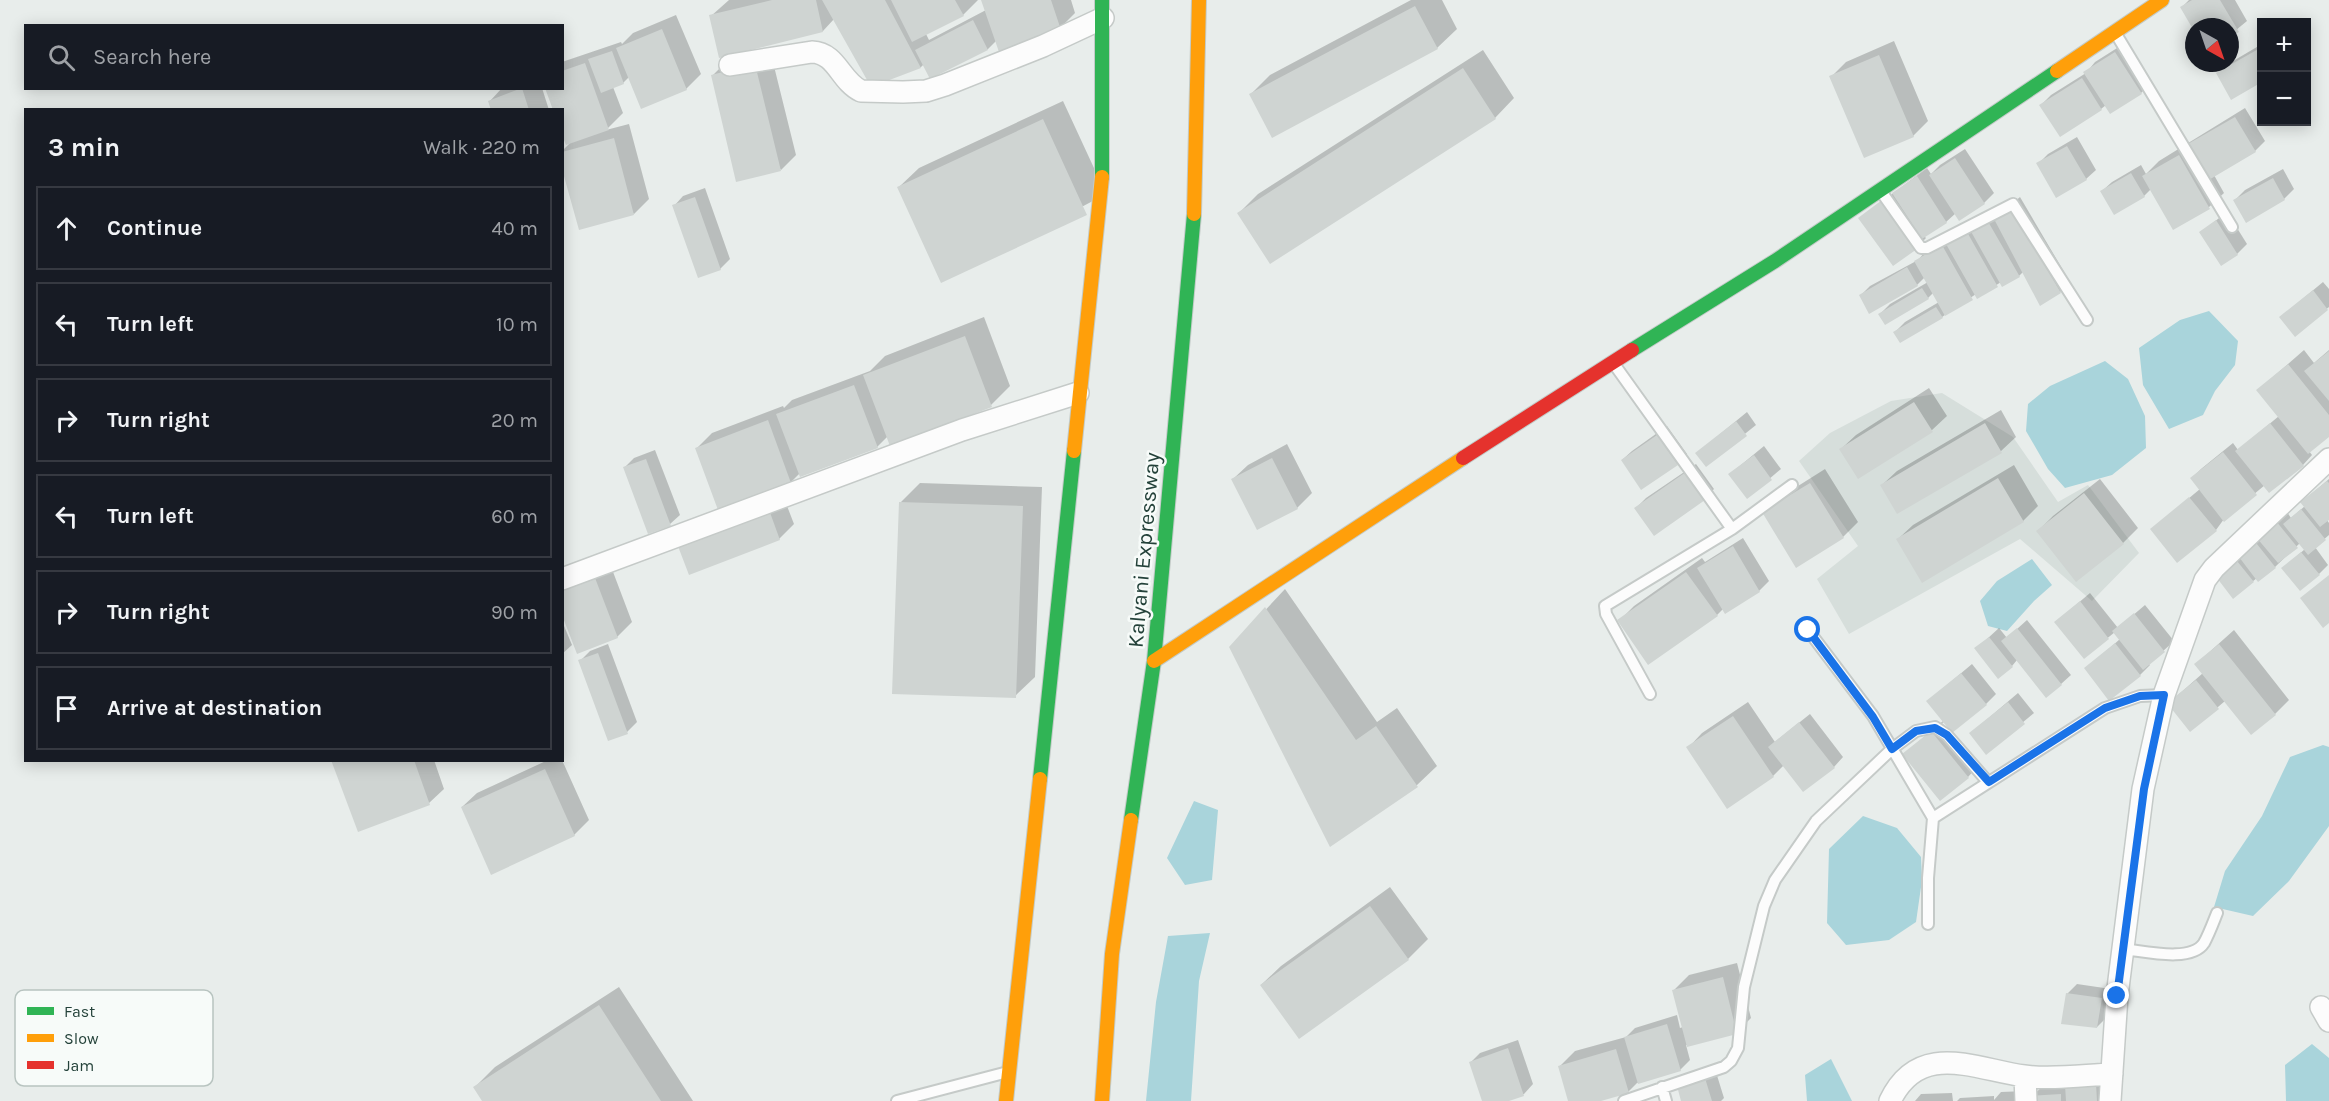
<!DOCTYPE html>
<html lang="en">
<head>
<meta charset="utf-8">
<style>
	body { margin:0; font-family:Karla,sans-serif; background:#242831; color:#f1f3f6 }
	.controls { position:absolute; right:18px; top:18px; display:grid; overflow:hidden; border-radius:0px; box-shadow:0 3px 15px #0003 }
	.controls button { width:54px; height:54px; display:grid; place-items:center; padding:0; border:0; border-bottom:2px solid #363941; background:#171b24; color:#f1f3f6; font:30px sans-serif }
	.compass { position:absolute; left:2185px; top:18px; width:54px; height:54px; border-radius:50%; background:#171b24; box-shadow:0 3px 15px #0003; rotate:140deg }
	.stop { position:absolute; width:18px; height:18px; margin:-14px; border:4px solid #1a73e8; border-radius:50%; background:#fff }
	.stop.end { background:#1a73e8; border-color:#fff; box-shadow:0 2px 6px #0008 }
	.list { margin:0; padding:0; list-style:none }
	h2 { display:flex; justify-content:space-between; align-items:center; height:78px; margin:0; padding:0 24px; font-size:26px }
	h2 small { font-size:20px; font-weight:400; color:#9ea1a6 }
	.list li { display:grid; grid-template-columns:39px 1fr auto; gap:18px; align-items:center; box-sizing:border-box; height:84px; margin:0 12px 12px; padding:0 12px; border:2px solid #363941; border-radius:0px }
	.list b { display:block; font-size:22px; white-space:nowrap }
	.list em { font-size:20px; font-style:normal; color:#9ea1a6 }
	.icon { flex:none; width:33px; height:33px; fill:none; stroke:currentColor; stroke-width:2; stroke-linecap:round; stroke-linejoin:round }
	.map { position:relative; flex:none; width:2329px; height:1101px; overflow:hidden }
	.search { position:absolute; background:#171b24; box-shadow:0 3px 15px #0003; left:24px; top:24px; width:540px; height:66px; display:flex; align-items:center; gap:15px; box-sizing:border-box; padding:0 21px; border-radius:0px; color:#9ea1a6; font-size:22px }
	.panel { position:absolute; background:#171b24; box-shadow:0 3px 15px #0003; left:24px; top:108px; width:540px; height:654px; border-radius:0px }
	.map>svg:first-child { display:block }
</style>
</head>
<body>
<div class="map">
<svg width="2329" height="1101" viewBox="0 0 2329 1101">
	<rect width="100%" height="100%" fill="#e8edeb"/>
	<path fill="#d6dedb" d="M1942,393L2013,437L2058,502L2088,485L2139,553L2092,601L2020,539L1849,634L1817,579L1858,546L1799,461L1830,433L1891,401Z"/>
	<path fill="#a9d4db" d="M2209,311L2238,341L2235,365L2215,391L2203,415L2169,429L2143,385L2139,348L2180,320Z
		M2105,361L2128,379L2145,416L2146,448L2112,475L2065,488L2048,469L2026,431L2028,404L2050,386Z
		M2032,559L2052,585L2034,601L2007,631L1988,626L1980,601L1997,581Z
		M2323,745L2329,747V826L2289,881L2253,916L2214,907L2225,871L2262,816L2290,757Z
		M1194,801L1218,810L1212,880L1185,885L1167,858Z
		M1863,816L1897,828L1921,857L1922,880L1916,922L1889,940L1846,945L1827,923L1829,849Z
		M1210,933L1199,981L1191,1101H1146L1156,1002L1168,936Z
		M2312,1044L2329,1058V1101H2286L2285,1065Z
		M1831,1059L1852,1101H1807L1805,1075Z"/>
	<path fill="#0003" fill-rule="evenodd" d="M729,0H978L963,15L926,34L929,40L986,10L982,0H1071L1075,13L1060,28L997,40L988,49L931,77L924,64L921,67L872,85L834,19L823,31L711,16Z
		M1411,0H1442L1457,29L1437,48L1251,94L1270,75Z
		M2189,0H2235L2247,21L2230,35V27L2194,28L2182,7Z
		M676,15L701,74L686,89L630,76L623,83L613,87L623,113L606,130L629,124L649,199L634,214L562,163V151L572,141L562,88V62L621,42L622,44L633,33Z
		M1894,41L1928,121L1913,136L1864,156L1831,77L1846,62Z
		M2125,43L2151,83L2141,93L2106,105L2101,109L2041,105L2051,95L2086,73L2095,62Z
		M2262,44V80L2218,73L2228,64Z
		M770,50L796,155L781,170L712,76L727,61Z
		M1483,50L1514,98L1495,118L1239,213L1258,194Z
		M502,88H542L549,110H493L490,101Z
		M1063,101L1106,194L942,281L899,187L919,168Z
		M2245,108L2265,141L2255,151L2214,175L2224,193L2209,207L2174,228L2151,189L2144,196L2102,191L2112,182L2141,165L2146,174L2159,161Z
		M2077,137L2096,170L2086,179L2038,164L2048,154Z
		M1965,149L1994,193L1984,203L1956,213L1946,222L1924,236L1926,238L1916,248L1860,218L1927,168L1931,174L1940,165Z
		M2283,169L2294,189L2284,199L2235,200L2245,190Z
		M705,188L730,259L720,269L674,206L683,196Z
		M2020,197L2070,282L2060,292L2023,272L2019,276L2001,282L1978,297L1976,294L1942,317L1895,332L1905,322L1939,302L1934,292L1928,298L1880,314L1890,304L1928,282L1925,277L1917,285L1861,295L1870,286L1918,260L1925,252L2006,209Z
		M2227,212L2247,244L2237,254L2201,232Z
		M2323,282L2329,289V307L2295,334L2281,317Z
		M984,317L1010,386L991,405L888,436L877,447L800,473L791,482L719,509L697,448L712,433L783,406L784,408L792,400L870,371L885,356Z
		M2304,350L2314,363L2329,350V435L2309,451L2312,455L2303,465L2265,485L2224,519L2216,530L2152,529L2200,489L2192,478L2201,469L2233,443L2238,450L2279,416L2258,390Z
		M1929,388L1947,416L1932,430L1841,449L1856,435Z
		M2001,410L2016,437L2001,451L1898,512L1882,485L1897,471Z
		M1747,412L1756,425L1706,465L1697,453Z
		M1667,426L1687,454L1677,464L1622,460L1632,451Z
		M1287,444L1312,493L1297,508L1233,479L1248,465Z
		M1764,446L1781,469L1748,497L1730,474Z
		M655,450L680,515L670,524L624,468L634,458Z
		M1696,464L1714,489L1704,499L1636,508L1646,498Z
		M2014,465L2038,506L2023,521L1923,581L1898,539L1913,525Z
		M1825,469L1858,522L1843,537L1796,566L1764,513L1779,498Z
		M2100,479L2138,528L2123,543L2076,580L2038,531L2053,516Z
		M2329,479V518L2327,520L2329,523V535L2315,547L2328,565L2319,574L2283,568L2305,549L2300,543L2275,567L2257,578L2233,597L2228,568L2241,558L2238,553L2287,512L2291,518L2305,506L2302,502Z
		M920,483L1042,487L1035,677L1015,696L900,503Z
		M782,493L794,524L779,539L690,573Z
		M1743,538L1769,581L1759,591L1723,609L1717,615L1619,621L1634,606L1702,558L1705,562Z
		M607,556L632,622L617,637L562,611Z
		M1285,589L1377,722L1397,708L1437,766L1417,785L1330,845L1231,647Z
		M2090,593L2118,628L2145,605L2174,641L2149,664L2150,665L2140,675L2110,699L2086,669L2120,639L2115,632L2084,657L2056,622Z
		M2027,620L2071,675L2061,684L2017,660L2012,666L1976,649L1999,628L2007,638Z
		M562,621L572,645L562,654Z
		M2234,630L2289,700L2275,714L2225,701L2191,730L2169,703L2203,673L2196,664Z
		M608,644L637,722L627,732L580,661L590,651Z
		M1972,664L1996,694L1986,704L1942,723L1977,767L1968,777L1904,754L1943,721L1928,701Z
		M2018,693L2034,713L1986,753L1971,733Z
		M1748,702L1775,742L1810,714L1843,757L1834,767L1784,765L1773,776L1688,748L1702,733Z
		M333,760H434L444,789L429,803Z
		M548,760H562L589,820L574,835L462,807L477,793Z
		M1390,887L1428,939L1408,959L1299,1037L1261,985L1281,966Z
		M1737,963L1751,1018L1736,1033L1686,1045L1690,1060L1680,1070L1637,1083L1628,1092L1595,1101H1569L1560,1066L1575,1051L1626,1037L1635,1028L1677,1015L1680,1028L1683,1027L1674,990L1689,975Z
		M2077,984L2111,989L2107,1017L2097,1027L2067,994Z
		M619,987L693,1101H484L475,1087L495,1067Z
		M1518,1040L1533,1084L1524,1094L1504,1101H1484L1470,1063L1480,1053Z
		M1715,1069L1724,1098L1721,1101H1683Z
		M2106,1075L2107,1101H2032V1096L2042,1087ZM2075,1083L2104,1085L2075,1086Z
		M2026,1091V1101H1957L1960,1098L1994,1096V1100L2001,1092Z
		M1952,1093L1953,1101H1915L1921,1094Z"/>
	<path fill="#cfd4d2" d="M772,0H816L823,32L719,58L709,15Z
		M822,0H885L921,68L871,87Z
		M891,0H955L964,16L912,42Z
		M981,0H1051L1061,30L999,52Z
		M2192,0H2220L2239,32L2230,37V27H2194V31L2180,7Z
		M1415,6L1438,49L1272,138L1249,94Z
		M973,20L988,50L930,79L915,50Z
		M662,29L687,90L641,109L616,48Z
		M2262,47V82L2231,100L2216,73Z
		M612,51L624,84L601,93L588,59Z
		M2115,52L2142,94L2110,114L2083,72Z
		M1879,55L1914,137L1864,158L1829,76Z
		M585,63L609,130L566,145L562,135V110H553L545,88H562V71Z
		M755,64L781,171L736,182L711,75Z
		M1463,68L1496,119L1270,264L1237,213Z
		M2082,78L2102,110L2060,137L2039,105Z
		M522,88L529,110H491L488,101Z
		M2235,117L2256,152L2207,181L2186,145Z
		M1043,119L1087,215L941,283L897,187Z
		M614,138L634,215L579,230L562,169V152Z
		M2067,146L2087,180L2056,198L2036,163Z
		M2179,155L2210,209L2173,230L2142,176Z
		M1955,158L1985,204L1959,221L1929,175Z
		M2131,173L2145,197L2114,215L2100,191Z
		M1917,176L1947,223L1922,239L1892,193Z
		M2273,178L2285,200L2246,223L2233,200Z
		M695,197L721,270L698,278L672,205Z
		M1882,200L1917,249L1893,266L1858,218Z
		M2009,205L2061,293L2040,306L1994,219Z
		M1986,218L2020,277L2002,287L1969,228Z
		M2216,220L2238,255L2221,266L2199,232Z
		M1967,232L1998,287L1977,299L1946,244Z
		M1942,245L1973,300L1945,316L1914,261Z
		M1907,267L1918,286L1869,314L1859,295Z
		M1922,288L1929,299L1885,325L1878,314Z
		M2313,290L2328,310L2295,337L2279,317Z
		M1936,307L1943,318L1900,343L1893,332Z
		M965,336L992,407L890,446L863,375Z
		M2329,351V401L2304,371Z
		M2288,364L2329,415V437L2308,454L2256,390Z
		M854,385L878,448L800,477L776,414Z
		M1914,402L1933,432L1858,479L1839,449Z
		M768,420L791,483L718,510L695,448Z
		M1736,421L1747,436L1706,467L1695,453Z
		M1985,423L2002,453L1897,514L1880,485Z
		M2270,423L2304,466L2269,493L2235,451Z
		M1657,435L1678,465L1641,490L1621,460Z
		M2223,452L2257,495L2224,522L2190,478Z
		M1754,455L1772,480L1747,499L1728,474Z
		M1272,458L1298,509L1257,530L1231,479Z
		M646,459L671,526L648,534L623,467Z
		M1686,472L1705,500L1654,536L1634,508Z
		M1998,478L2024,522L1922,583L1896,539Z
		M2327,481L2329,483V520L2320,527L2300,502Z
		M1810,483L1844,538L1796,568L1762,512Z
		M2084,493L2124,544L2076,582L2036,531Z
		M2189,497L2217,531L2177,563L2150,529Z
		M899,502L1023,506L1016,698L892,694Z
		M768,507L780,540L689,575L676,541Z
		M2301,509L2326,540L2308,555L2283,524Z
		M2276,521L2298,548L2278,563L2256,537Z
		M2253,539L2276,568L2258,582L2236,553Z
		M1733,546L1760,592L1725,614L1697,568Z
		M2301,552L2320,575L2300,591L2281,568Z
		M2237,561L2254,582L2233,599L2217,578Z
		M592,570L618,638L577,654L562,615V582Z
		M1686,572L1718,616L1648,665L1617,620Z
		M2329,575V623L2323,628L2300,598Z
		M2080,601L2109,639L2084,659L2054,622Z
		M1265,607L1356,740L1376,726L1418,787L1330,847L1229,647Z
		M2134,613L2165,652L2143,670L2112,631Z
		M2017,628L2062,685L2046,698L2001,641Z
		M1989,637L2013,667L1998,679L1974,648Z
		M2115,643L2141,676L2109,701L2084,668Z
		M2219,644L2276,715L2251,735L2194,664Z
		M598,653L628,734L608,741L578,660Z
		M1961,673L1987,705L1952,733L1926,701Z
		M2196,680L2219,709L2190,732L2167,703Z
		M2008,702L2025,724L1986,755L1969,733Z
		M1733,716L1774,777L1727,809L1686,747Z
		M1799,722L1835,768L1803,792L1768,747Z
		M1931,731L1969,778L1940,801L1902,754Z
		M331,760H414L430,805L358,832Z
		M545,769L575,836L491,875L461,807Z
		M1370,906L1409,960L1299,1039L1260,985Z
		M1723,977L1737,1034L1687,1047L1672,990Z
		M2066,993L2102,998L2097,1028L2061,1024Z
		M599,1005L661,1101H482L473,1087Z
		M1667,1024L1681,1071L1638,1084L1624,1037Z
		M1508,1048L1524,1096L1509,1101H1482L1469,1062Z
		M1616,1049L1629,1093L1601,1101H1568L1558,1066Z
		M1705,1078L1712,1101H1681L1677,1086Z
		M2096,1084L2097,1101H2066L2065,1085Z
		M2061,1094V1101H2031L2030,1096Z"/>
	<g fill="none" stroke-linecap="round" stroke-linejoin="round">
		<defs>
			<path id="lane" d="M2116,34L2232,227
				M1880,190L1921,248H1927L2013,204L2087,320
				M1614,364L1732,529
				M1808,630L1873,716L1933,818
				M1650,694L1606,614L1605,606L1732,529L1792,485
				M1928,924V878L1933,818L2105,708L2140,696L2164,695
				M2123,949C2144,951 2191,963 2204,943C2209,934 2213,923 2217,913
				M1662,1087L1666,1101
				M897,1101L1004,1073
				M1624,1101L1724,1067L1731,1061L1738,1048L1744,987L1764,906L1775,880L1816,821L1892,749L1916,731L1935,727L1947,735L1988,782"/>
			<path id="street" d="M730,65L812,52C837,53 840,81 861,91L903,92L926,91L945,85L1043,46L1103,18
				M562,579L962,430L1078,393
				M2321,1007L2329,1021
				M2025,1077L2026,1101
				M1890,1101C1919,1040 1974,1069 2024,1076C2051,1080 2085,1075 2112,1074
				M2110,1101L2117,996L2143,789L2164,695L2205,580L2214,568L2329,459"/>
			<path id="fast" d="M1102,0V177
				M1632,350L1775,261L2057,71
				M1040,779L1074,451
				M1131,820L1154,661L1194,214"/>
			<path id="slow" d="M2057,71L2162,0
				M1194,214L1199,0
				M1074,451L1102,177
				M1154,661L1463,458
				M1006,1101L1040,779
				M1102,1101L1112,954L1131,820"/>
			<path id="jam" d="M1463,458L1632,350"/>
		</defs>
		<use href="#lane" stroke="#c5cac8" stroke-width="14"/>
		<use href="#street" stroke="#c5cac8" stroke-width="24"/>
		<use href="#fast" stroke="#c3cbc8" stroke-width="16"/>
		<use href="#slow" stroke="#c3cbc8" stroke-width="16"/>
		<use href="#jam" stroke="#c3cbc8" stroke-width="16"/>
		<use href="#lane" stroke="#fcfcfc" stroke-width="10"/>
		<use href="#street" stroke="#fcfcfc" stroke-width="21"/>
		<use href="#fast" stroke="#30b455" stroke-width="14"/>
		<use href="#slow" stroke="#ff9f0a" stroke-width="14"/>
		<use href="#jam" stroke="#e5322d" stroke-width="14"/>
	</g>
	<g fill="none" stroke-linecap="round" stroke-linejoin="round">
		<path stroke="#1a73e8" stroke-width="8" d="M1808,630L1873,717L1892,749L1916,731L1935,728L1947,735L1989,782L2105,708L2140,696L2164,695L2144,789L2117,996"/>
	</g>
	<g text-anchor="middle" stroke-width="5" stroke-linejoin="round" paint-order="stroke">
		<g font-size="22" fill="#24423a" stroke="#f7fbf9">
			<text transform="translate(1143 550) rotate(-85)" y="8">Kalyani Expressway</text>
		</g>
	</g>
	<rect x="15" y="990" width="198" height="96" rx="9" fill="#f7fbf9" stroke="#b8c4c0" stroke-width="1.5"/>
	<rect x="27" y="1007" width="27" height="8" fill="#30b455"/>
	<rect x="27" y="1034" width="27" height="8" fill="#ff9f0a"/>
	<rect x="27" y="1061" width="27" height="8" fill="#e5322d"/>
	<g font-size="16" fill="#24423a">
		<text x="64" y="1017">Fast</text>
		<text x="64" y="1044">Slow</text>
		<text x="64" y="1071">Jam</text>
	</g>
</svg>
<div class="controls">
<button>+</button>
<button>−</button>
</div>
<svg class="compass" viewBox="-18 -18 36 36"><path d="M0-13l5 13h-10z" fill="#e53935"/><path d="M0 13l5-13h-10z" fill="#9ea1a6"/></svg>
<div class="stop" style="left:1808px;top:630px"></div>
<div class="stop end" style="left:2117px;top:996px"></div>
<div class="search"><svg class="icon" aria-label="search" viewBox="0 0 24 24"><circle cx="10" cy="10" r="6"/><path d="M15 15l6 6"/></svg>Search here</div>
<section class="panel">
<h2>3 min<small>Walk · 220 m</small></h2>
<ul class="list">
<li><svg class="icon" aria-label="ahead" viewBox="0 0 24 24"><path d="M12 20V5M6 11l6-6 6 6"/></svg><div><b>Continue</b></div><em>40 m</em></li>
<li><svg class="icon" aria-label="left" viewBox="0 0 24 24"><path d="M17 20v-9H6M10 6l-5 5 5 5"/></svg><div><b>Turn left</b></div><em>10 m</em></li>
<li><svg class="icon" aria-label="right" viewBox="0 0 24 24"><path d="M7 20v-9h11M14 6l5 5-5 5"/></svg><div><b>Turn right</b></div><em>20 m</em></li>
<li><svg class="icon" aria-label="left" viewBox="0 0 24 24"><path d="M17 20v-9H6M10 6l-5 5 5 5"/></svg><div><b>Turn left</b></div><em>60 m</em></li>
<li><svg class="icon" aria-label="right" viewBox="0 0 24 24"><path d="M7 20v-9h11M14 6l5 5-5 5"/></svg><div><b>Turn right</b></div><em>90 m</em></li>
<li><svg class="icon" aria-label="arrive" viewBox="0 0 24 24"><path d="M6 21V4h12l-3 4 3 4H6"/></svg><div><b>Arrive at destination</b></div></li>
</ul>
</section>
</div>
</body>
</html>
